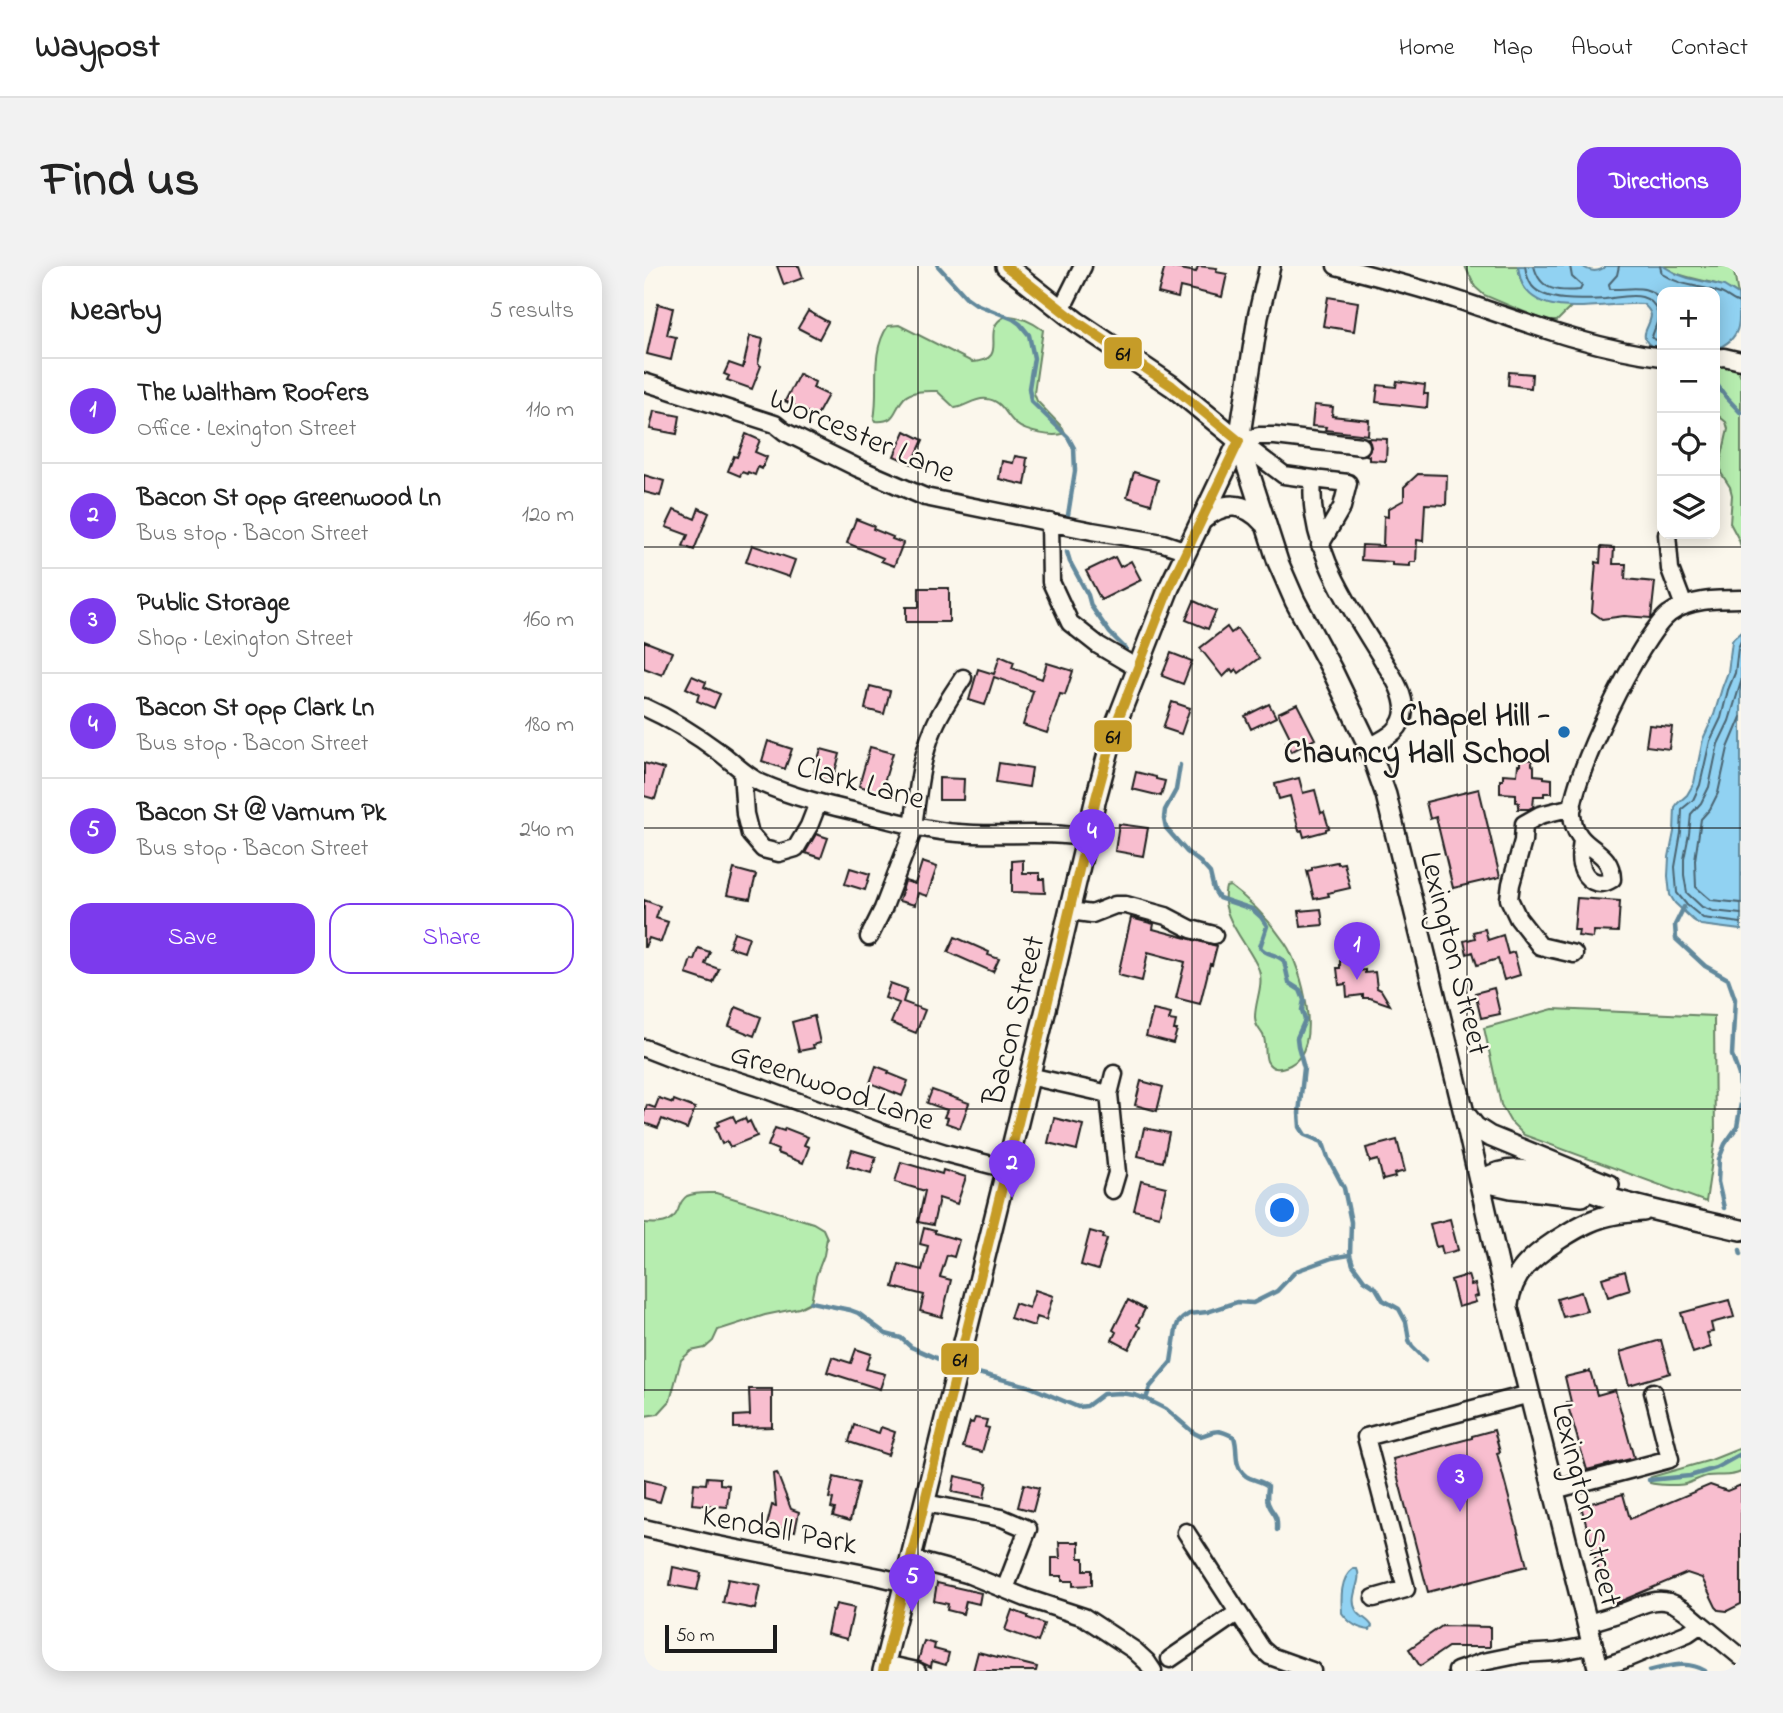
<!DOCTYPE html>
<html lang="en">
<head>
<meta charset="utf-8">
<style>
	body { margin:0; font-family:"Indie Flower",sans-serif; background:#f2f2f2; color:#222 }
	.controls { position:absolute; right:21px; top:21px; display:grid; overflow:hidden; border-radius:14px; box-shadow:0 4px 18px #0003 }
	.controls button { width:63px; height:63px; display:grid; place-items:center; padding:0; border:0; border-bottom:2px solid #e0e0e0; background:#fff; color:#222; font:35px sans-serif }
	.scale { position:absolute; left:21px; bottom:18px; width:112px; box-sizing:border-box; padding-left:7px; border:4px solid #1c1c1c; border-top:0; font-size:19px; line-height:24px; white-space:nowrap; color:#1c1c1c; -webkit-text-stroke:5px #fbf7ec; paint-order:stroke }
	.you { position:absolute; left:639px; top:945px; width:24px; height:24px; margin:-18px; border:5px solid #fff; border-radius:50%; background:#1a73e8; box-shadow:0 0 0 10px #1a73e833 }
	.badge { display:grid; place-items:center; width:46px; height:46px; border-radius:50%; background:#7c3aed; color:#fff; font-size:23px; font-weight:700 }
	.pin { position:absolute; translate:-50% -58px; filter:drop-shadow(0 2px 4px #0008) }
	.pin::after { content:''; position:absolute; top:37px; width:24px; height:21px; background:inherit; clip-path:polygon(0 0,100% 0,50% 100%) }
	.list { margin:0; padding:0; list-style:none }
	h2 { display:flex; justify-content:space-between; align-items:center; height:91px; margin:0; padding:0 28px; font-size:30px }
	h2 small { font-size:23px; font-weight:400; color:#767676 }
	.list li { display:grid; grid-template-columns:46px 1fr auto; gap:21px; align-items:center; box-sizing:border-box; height:105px; padding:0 28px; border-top:2px solid #e0e0e0 }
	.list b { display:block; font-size:26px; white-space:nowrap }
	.list p { margin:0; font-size:23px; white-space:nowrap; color:#767676 }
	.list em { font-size:23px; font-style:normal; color:#767676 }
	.actions { display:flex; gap:14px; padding:21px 28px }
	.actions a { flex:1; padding:16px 0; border:2px solid #7c3aed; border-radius:21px; text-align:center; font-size:24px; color:#7c3aed }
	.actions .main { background:#7c3aed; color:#fff }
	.icon { flex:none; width:38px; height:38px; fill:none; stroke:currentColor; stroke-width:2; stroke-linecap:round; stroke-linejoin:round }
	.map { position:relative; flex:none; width:1097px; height:1405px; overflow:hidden; border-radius:21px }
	header { display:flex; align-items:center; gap:42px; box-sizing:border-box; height:98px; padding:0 35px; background:#fff; border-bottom:2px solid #e0e0e0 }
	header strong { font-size:33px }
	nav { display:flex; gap:38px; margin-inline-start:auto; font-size:24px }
	.intro { display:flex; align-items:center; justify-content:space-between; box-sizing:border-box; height:168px; padding:0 42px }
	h1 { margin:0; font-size:49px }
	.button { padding:18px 32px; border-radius:21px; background:#7c3aed; color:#fff; font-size:24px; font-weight:700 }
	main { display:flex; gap:42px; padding:0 42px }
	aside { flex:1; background:#fff; border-radius:21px; box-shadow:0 4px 18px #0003 }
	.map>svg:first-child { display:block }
</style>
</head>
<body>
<header>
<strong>Waypost</strong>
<nav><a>Home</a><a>Map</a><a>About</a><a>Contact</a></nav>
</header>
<div class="intro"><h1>Find us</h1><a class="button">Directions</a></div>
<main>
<aside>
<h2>Nearby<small>5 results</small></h2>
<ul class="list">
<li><span class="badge">1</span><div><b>The Waltham Roofers</b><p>Office · Lexington Street</p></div><em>110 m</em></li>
<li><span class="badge">2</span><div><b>Bacon St opp Greenwood Ln</b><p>Bus stop · Bacon Street</p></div><em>120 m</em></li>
<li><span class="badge">3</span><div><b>Public Storage</b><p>Shop · Lexington Street</p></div><em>160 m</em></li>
<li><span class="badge">4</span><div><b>Bacon St opp Clark Ln</b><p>Bus stop · Bacon Street</p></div><em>180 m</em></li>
<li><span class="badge">5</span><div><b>Bacon St @ Varnum Pk</b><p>Bus stop · Bacon Street</p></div><em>240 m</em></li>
</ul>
<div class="actions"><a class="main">Save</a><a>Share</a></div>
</aside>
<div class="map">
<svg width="1097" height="1405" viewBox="0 0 1097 1405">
	<rect width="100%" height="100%" fill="#fbf7ec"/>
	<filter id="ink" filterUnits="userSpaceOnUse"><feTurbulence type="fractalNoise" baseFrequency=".0143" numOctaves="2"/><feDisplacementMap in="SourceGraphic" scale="14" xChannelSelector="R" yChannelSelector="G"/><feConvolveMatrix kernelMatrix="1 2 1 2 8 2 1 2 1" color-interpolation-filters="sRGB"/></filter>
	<g filter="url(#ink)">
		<path fill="#b6edaf" stroke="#698466" stroke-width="2" d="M821,0H874L877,15L881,23L905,38L928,40L913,55H902L840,29L831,21Z
			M1019,0H1089L1094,29C1072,11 1042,17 1019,0Z
			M362,50C376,50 388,56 399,64L390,127L393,135L419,162L421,167C410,172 381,166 372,158C361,149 359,135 343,133C331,131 322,141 311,142L293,125C283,125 268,124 260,132C249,144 253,157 231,155L230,153C236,123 225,87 244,60L255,59L328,96C369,94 333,63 362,50Z
			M1071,97L1093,101L1097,111V281L1095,274L1086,257L1088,229L1086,221L1077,207L1076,198L1084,163L1082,156L1071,147Z
			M586,620C608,636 626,655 641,677C658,701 680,783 646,799C637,803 628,805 623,795C620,787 623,777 619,769C615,762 611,760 611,751C611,735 620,719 615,704C605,678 574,651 582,621Z
			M909,743L1070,750L1071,874L1062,936L880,869L866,855L857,839L840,762Z
			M72,927L169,957L179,963L183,972L180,989L172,1010L167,1036L155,1042L121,1049L74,1064L69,1075L61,1082L47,1085L37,1094L26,1135L14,1148L0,1150V957C14,958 28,959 34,944C36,938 38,933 43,930C52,926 63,927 72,927Z
			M1097,1182V1206C1085,1212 1075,1208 1063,1210C1055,1212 1049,1216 1041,1218C1034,1220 1013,1219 1006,1217L1005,1214L1007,1211L1067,1194Z"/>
		<path fill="#91d2f2" stroke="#62899c" stroke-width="2" d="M874,0H938C946,6 954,7 962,0H1019L1033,8L1044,12L1080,20L1094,29C1097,57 1097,74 1071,83V26H1018V83C1008,82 997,76 1002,64C1007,52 1011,48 999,38C967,35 901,55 880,21C876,15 875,7 874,0Z
			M1097,366V664L1057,659L1049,654L1031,637L1026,629L1024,610L1025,591L1030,566L1031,541L1034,537L1043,529L1050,517L1059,473L1070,449L1078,422L1084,406L1088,375L1090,372Z
			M709,1303H713C719,1316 704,1330 712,1344C716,1351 724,1353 728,1360L726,1364C714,1363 705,1357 698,1347C697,1333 696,1312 709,1303Z"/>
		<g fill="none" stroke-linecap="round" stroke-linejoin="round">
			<path stroke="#4b6572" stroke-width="2" d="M881,0C882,7 884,14 888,20C902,37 941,34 961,33C973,32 986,28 998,31C1005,33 1011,38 1013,45C1016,55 1010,63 1008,71L1010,73L1018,76
				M890,0C896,25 914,26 936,24L938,20L928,11L926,0
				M975,0L973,9L965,18L966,23C986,24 1005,16 1018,36
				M1016,0L1018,8C1038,21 1056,19 1077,27C1085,30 1089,36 1097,37
				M1097,375L1094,382L1091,407L1084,424L1077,452L1066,475L1056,519L1049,534L1038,543L1037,567L1031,601L1033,627L1043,639L1059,652L1097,657
				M1097,416L1085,455L1074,478L1065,521L1057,537L1047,548L1045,568L1040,593V609L1043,627L1058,641L1069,645L1097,648
				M1097,451L1084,482L1074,527L1066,543L1057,553L1051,594L1052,621L1067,634L1097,637"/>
			<path stroke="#62899c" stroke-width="4.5" d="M294,0L322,31L332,38L369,53L376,58L385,69L390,92L385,122L387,135L424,171L430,182L431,205L424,249
				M1071,116L1082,131L1097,147
				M423,286L426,296L444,329L447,340L466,367L482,383
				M536,499L532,524L521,544L520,552L522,562L543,586L556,596L566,607L570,624L575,632L608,643L617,651L623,660L616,681C622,690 633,687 640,695L645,717L656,724L660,734L658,744L661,754L653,772L654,780L660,802L655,847L656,861L661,869L678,876L680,880L684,892L700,922L707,956L706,989L709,999L720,1014L732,1022L739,1034L755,1043L762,1056L765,1074L768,1080L782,1094
				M1040,641L1031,659L1032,673L1061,700L1084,713L1091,733L1088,789L1095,809L1097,835
				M1080,942L1074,916L1075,893L1081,878L1093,861L1097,837
				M1096,984L1097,988
				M167,1036L206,1044L214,1047L242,1068L257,1072L267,1081L301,1096
				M330,1106L384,1120L434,1141L443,1140L459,1128L476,1127L490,1129L502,1133L522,1143L550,1167L556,1170C573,1165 572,1162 590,1171C595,1185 588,1199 602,1210C609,1215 617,1214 624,1220C624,1225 622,1232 624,1237C629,1250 634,1245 633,1264
				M502,1133L506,1121L527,1096L532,1063L534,1057L539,1052L545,1048L563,1046L593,1036L609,1037L633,1025L652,1005L688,992L705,989
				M1005,1214L1046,1210L1072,1202L1097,1188
				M1005,1405C1025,1400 1043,1394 1061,1405"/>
		</g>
		<path fill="#f8becf" stroke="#1c1c1c" stroke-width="2" d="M133,0H155L159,12L140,19Z
			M521,0L552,6L554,0L573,2L572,6L583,8L578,31L536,21L534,32L514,27Z
			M684,31L714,36L710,65L679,60Z
			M14,38L29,42L23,69L32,71L27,94L3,88Z
			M164,45L184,56L175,73L154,62Z
			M106,70L119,73L114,98L117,100L108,123L83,114L85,110L80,108L85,97L99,102Z
			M865,106L888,108L887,122L864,119Z
			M155,108L171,116L169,122L184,129L172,151L141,135Z
			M753,115L781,119L780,128H784L783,142L732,136L734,119L752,121Z
			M670,139L689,141L688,150L725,154L724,169L681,164L682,161L668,160Z
			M10,145L36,150L33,168L6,163Z
			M261,165L279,174L268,198L250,190Z
			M102,168L116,174L111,186L123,191L118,203L114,201L111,209L104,206L103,208L98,206L96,210L84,205L90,190L93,191Z
			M724,172L743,173L742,195L725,194V190L722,189L727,181Z
			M371,190L383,192L382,200L384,201L381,219L355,213L358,195L369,197Z
			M490,206L514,214L507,238L483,231Z
			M774,208L803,209L802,239L781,238L779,275L773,274L772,296H766V300L748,299V296L717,294L718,279L739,280L740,250L744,251V243L760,234V221Z
			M0,209L20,215L16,230L0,226Z
			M55,242L65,247L50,284L39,280L44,269L22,261L30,244L51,253Z
			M212,253L230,260L229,263L249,271L248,273L259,277L250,300L237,295L239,292L203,277Z
			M108,279L151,294L145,311L102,296Z
			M957,281L970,282L969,298H982L981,313L1011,316L1007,352L980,350L958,353L948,346L952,296L956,297Z
			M471,291L476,301L487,295L497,314L457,334L442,305Z
			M275,322H305V356H262V341H275Z
			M550,335L572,345L564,363L542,354Z
			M583,361L587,367L593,363L615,392L595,407L592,403L589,406L587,403L579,411L556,382Z
			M0,375L28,386L18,409L0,402Z
			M527,387L548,395L539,418L518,410Z
			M356,390L370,396L368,402L398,413L403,397L429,405L421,429L416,428L403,467L379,459L389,425L350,411L341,439L325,434L334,403L350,408Z
			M48,410L62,416L60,421L76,428L70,442L53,435L55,428L42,422Z
			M226,420L246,425L240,448L221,443Z
			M528,436L546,442L537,468L519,462Z
			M625,438L632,451L607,463L601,450Z
			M653,438L671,473L647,486L642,476L647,473L634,447Z
			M1005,459L1028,461L1025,483L1002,480Z
			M124,475L148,483L141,503L118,495Z
			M226,481L249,487L237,526L215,520Z
			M177,483L196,488L188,516L169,510Z
			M876,493L888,494V499L890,500V509L900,510V512L908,513V527H900V530H890L889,541L885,543H874L875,537L872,536V528L856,527V514H859V508L873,509L874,499H876Z
			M0,497L20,503L11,533L0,530Z
			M355,497L388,502L385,521L352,516Z
			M492,506L512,511V513L521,515L517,530L488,523Z
			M295,512L320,513L319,534H295Z
			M655,512L659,527L671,524L677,547L680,546L685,562L682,563V565L660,571L658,564L655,565L646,530L635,533L631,518Z
			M835,523L856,611L809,622L792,551L786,553L782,536Z
			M475,558L504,562L499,590L471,585Z
			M172,568L184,572L177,592L161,587Z
			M379,594V607H396V613H400L401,627L368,626V595Z
			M278,596L293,601L283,630L274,627L271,639L255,635L261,615L271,618Z
			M693,596L694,598L700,597L706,622L684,627L685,630L670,633L663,605L668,604V601Z
			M206,602L226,608L221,624L201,618Z
			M90,603L112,609L106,633L83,629Z
			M933,632L976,635L974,666L950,665L949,672L934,670L935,664H930Z
			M0,634L16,640L12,652L24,656L17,676L5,672L1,681H0Z
			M677,643L679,659L657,661L655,645Z
			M487,652L510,658L509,663L573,680L568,699L566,698L556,738L532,732L541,696L504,686L498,715L474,709Z
			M841,663L844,674L859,669L864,688L870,686L876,709L860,714L854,693L833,699L829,686L823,688L820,675L831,672L829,666Z
			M90,666L105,671L100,686L85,681Z
			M311,671L345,686L344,689L355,693L349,706L304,686Z
			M54,682L66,686L61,698L75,703L69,717L42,708L47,693L50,694Z
			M713,693L714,705L721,704V707L731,706L733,722L737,724L746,739L726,732H719V729L703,731L702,718L695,719L693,702H696V695Z
			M246,717L263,723L259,736L281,744L272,767L247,757L255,737L241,732Z
			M850,722L856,748L837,752L831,727Z
			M92,741L117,751L110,770L85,760Z
			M509,744L527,748L525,754L532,755L530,764H533L529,777L502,770Z
			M170,750L176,777L169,779L170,782L155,785L148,756Z
			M232,800L245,805L244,807L264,815L258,830L226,817Z
			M497,815L519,821L513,845L491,839Z
			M288,824L325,837L316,862L302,857L304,852L300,851L303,844L283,837Z
			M15,832L29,837L30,834L51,842L43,863L18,853L14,862L0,857V847L3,839L11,842Z
			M89,850L92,856L101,852L103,857L106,855L113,870L86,881L83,875L78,878L71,861L75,859L74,856Z
			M410,852L439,859L433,884L404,877Z
			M131,862L140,865L141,862L164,871L160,879L165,881L159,897L133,887L134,884L124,880Z
			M500,862L525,867L519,896L494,890Z
			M753,874L761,905L750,908L751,911L739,914L734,894L726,896L722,882Z
			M208,884L232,891L227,907L203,900Z
			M257,896L298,908L299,904L322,911L313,938L295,932L289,959L274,956L281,925L251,916Z
			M497,915L522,921L515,950L490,944Z
			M806,953L814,984L799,988L797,980L792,981L786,958Z
			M280,962L291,965V967L315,974L310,991L303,989L296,1011L307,1014L298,1051L276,1045L280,1029L249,1021L255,998L278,1004L284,980L276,978Z
			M446,965L460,969L459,972L463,973L454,1004L437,999Z
			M981,1005L986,1024L964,1031L958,1012Z
			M824,1009L827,1019L831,1018L834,1030L830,1031L832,1036L814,1041L807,1014Z
			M391,1024L409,1030L402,1054L393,1051L390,1060L366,1052L371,1037L385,1042Z
			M937,1026L943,1045L919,1051L913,1033Z
			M484,1034L501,1043L493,1059L496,1061L485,1083L468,1074L472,1066L469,1064Z
			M1085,1034L1090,1051L1067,1057L1069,1066L1063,1067L1067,1081L1049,1087L1037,1047Z
			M1017,1074L1026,1107L985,1119L976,1086Z
			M212,1083L227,1088L222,1103L241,1108L236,1123L183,1106L188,1091L207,1097Z
			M946,1105L953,1129L971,1124L990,1192L943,1204L923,1137L927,1136L921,1111Z
			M105,1123H128V1161L90,1162V1150L106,1149Z
			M331,1152L343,1154L341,1161L345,1162L338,1186L319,1181L326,1156L329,1157Z
			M210,1159L235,1167L237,1161L251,1166L244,1189L205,1176Z
			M850,1164L856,1186L853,1187L883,1300L784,1326L749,1193L828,1172V1170Z
			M133,1207L147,1243L155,1246L151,1265L123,1259L128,1239L132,1240L129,1208Z
			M311,1210L343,1217L340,1232L308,1226Z
			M63,1211L76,1212V1218L85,1219L83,1241L48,1238L50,1217L62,1218Z
			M190,1211L215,1217L206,1255L189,1250L191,1243L187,1242L189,1233L185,1232Z
			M0,1214L21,1219L16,1236L0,1232Z
			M380,1218L395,1222L389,1245L374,1241Z
			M1066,1219L1083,1225L1097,1219V1338L1083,1345L1075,1344L1072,1341L1058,1312L1043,1307L970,1338L955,1305L937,1240L979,1228L986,1253Z
			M415,1276H435V1292H440V1304H448V1319L429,1320V1315H418V1310H408V1292H416Z
			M29,1301L57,1307L53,1324L26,1319Z
			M84,1313L116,1319L111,1343L79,1337Z
			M293,1317L337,1327L335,1338L322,1335L319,1348L303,1344L304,1338L290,1335Z
			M192,1338L210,1342L203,1373L183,1368L188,1344L190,1345Z
			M368,1344L384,1350V1352L400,1358L394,1376L361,1364Z
			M798,1360L846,1361V1381H804L776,1400L765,1383Z
			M280,1375L291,1378L290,1383L305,1387L302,1399L288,1395L287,1401L274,1395Z
			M334,1386L393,1401L392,1405H329Z"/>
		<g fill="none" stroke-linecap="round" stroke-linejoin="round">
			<defs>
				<path id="minor" d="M692,0C739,12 786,24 832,40C893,61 953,83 1018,91
					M417,44L439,0
					M1071,92L1080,91L1097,95
					M0,116L131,158L141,166L214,202L281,231L448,265L519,277L543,285
					M595,175L640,209L669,213C663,281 703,335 737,391C746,407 760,424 760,444C759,465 742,472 725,481
					M595,175L615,170H631L717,180
					M669,213L704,217L698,241L676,279
					M406,256L407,316L426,357L454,379L493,402
					M1023,268L1026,303L1040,340
					M0,441C27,453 54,470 78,488C91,498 102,510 117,517C153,533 192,541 230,550C258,557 286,565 314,567C356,571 403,564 443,572
					M98,506L101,548L106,568L119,583L135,587L152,582L165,560L174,537
					M929,541L896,549L880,558L879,575L867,618L865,633L874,652L896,680L930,688
					M269,560C274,527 276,494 289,464C296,445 308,429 319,412
					M938,575C937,582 935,591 937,599C941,614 954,622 968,613C967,579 931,587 928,548C926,514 997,369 1025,348C1044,333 1074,333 1097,333
					M426,645L448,648L471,639H482L522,650L547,663L570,669
					M225,671L239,643L271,560
					M0,782L41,798L117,822L244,869L301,887L363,903
					M385,810L465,828
					M468,924L473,907L465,828L470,808
					M910,1224L1026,1193L1009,1126
					M281,1237L358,1252L384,1263L361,1323
					M0,1262L69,1278L236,1311L261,1317
					M542,1266L618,1383L626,1390L668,1405
					M267,1293L323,1308L382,1332L440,1351L490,1384L503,1396L509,1405
					M730,1332L762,1323L722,1171L886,1128
					M944,1357C954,1354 965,1351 976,1347C992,1342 1008,1331 1025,1336C1038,1340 1047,1350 1057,1358
					M526,1393L593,1347
					M241,1398L273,1405
					M955,1402L979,1394L1044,1367L1057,1358L1097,1391
					M813,1405L839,1396L878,1388L912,1386L949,1379"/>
				<path id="major" d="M362,0L433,56L528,120L595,175
					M626,0L614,51L595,175L634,296L651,335L688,404L725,481L742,529L820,847L864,1042L955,1405
					M558,254C579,235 601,235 620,257
					M821,848L831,861L845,870L965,919
					M836,915C851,906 865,902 882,905C911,908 938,924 965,932C1008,945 1053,954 1097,964
					M836,915L867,922L938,930
					M864,1038C868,1007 888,991 912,975C926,966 940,957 956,952C970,947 985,946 999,945
					M239,1405L402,743L452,532L472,458L525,322L595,175"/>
			</defs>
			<use href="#minor" stroke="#1c1c1c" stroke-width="21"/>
			<use href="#major" stroke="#1c1c1c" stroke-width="24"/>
			<use href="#minor" stroke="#fbf7ec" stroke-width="16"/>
			<use href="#major" stroke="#fbf7ec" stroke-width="19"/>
			<defs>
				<path id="bus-1" d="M362,0L433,56L528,120L595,175
					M239,1405L402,743L452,532L472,458L525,322L595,175"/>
			</defs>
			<use href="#bus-1" stroke="#fbf7ec" stroke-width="16"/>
			<use href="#bus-1" stroke="#c69c28" stroke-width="10"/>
		</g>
	</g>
	<path fill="none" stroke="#1c1c1c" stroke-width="2" stroke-opacity="0.55" d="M274,0V1405M548,0V1405M823,0V1405M0,281H1097M0,562H1097M0,843H1097M0,1124H1097"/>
	<circle fill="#1f6fb2" stroke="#fbf7ec" stroke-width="2.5" cx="920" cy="466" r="7"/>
	<g text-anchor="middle" stroke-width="5" stroke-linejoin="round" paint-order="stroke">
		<g font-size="32" fill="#1c1c1c" stroke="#fbf7ec">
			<text transform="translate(219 168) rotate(23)" y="11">Worcester Lane</text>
			<text transform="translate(217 515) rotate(15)" y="11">Clark Lane</text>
			<text transform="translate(812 687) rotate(76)" y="11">Lexington Street</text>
			<text transform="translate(368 754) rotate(-76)" y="11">Bacon Street</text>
			<text transform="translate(189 819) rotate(19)" y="11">Greenwood Lane</text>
			<text transform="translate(944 1238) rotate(76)" y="11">Lexington Street</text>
			<text transform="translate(136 1262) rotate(11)" y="11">Kendall Park</text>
		</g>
		<g font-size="32" font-weight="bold" fill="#1c1c1c" stroke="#fbf7ec" text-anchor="end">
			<text x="906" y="459">Chapel Hill -<tspan x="906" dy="37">Chauncy Hall School</tspan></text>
		</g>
	</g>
	<g stroke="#fbf7ec" stroke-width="2.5">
		<rect x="459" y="70" width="40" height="34" rx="7" fill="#c69c28"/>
		<rect x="449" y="453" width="40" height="34" rx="7" fill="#c69c28"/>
		<rect x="296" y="1076" width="40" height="34" rx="7" fill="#c69c28"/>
	</g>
	<g font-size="19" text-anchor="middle" font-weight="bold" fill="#111">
		<text x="479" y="94">61</text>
		<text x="469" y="477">61</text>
		<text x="316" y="1100">61</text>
	</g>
</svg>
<div class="controls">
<button>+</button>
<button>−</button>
<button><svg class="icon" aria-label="locate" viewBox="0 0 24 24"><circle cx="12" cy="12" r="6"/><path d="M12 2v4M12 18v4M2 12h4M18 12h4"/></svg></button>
<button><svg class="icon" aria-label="layers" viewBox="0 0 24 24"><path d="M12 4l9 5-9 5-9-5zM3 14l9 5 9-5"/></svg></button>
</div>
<div class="scale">50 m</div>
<div class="you"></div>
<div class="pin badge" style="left:713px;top:714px">1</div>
<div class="pin badge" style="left:368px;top:932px">2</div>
<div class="pin badge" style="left:816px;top:1246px">3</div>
<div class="pin badge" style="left:448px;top:601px">4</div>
<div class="pin badge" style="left:268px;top:1346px">5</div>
</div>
</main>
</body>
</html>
